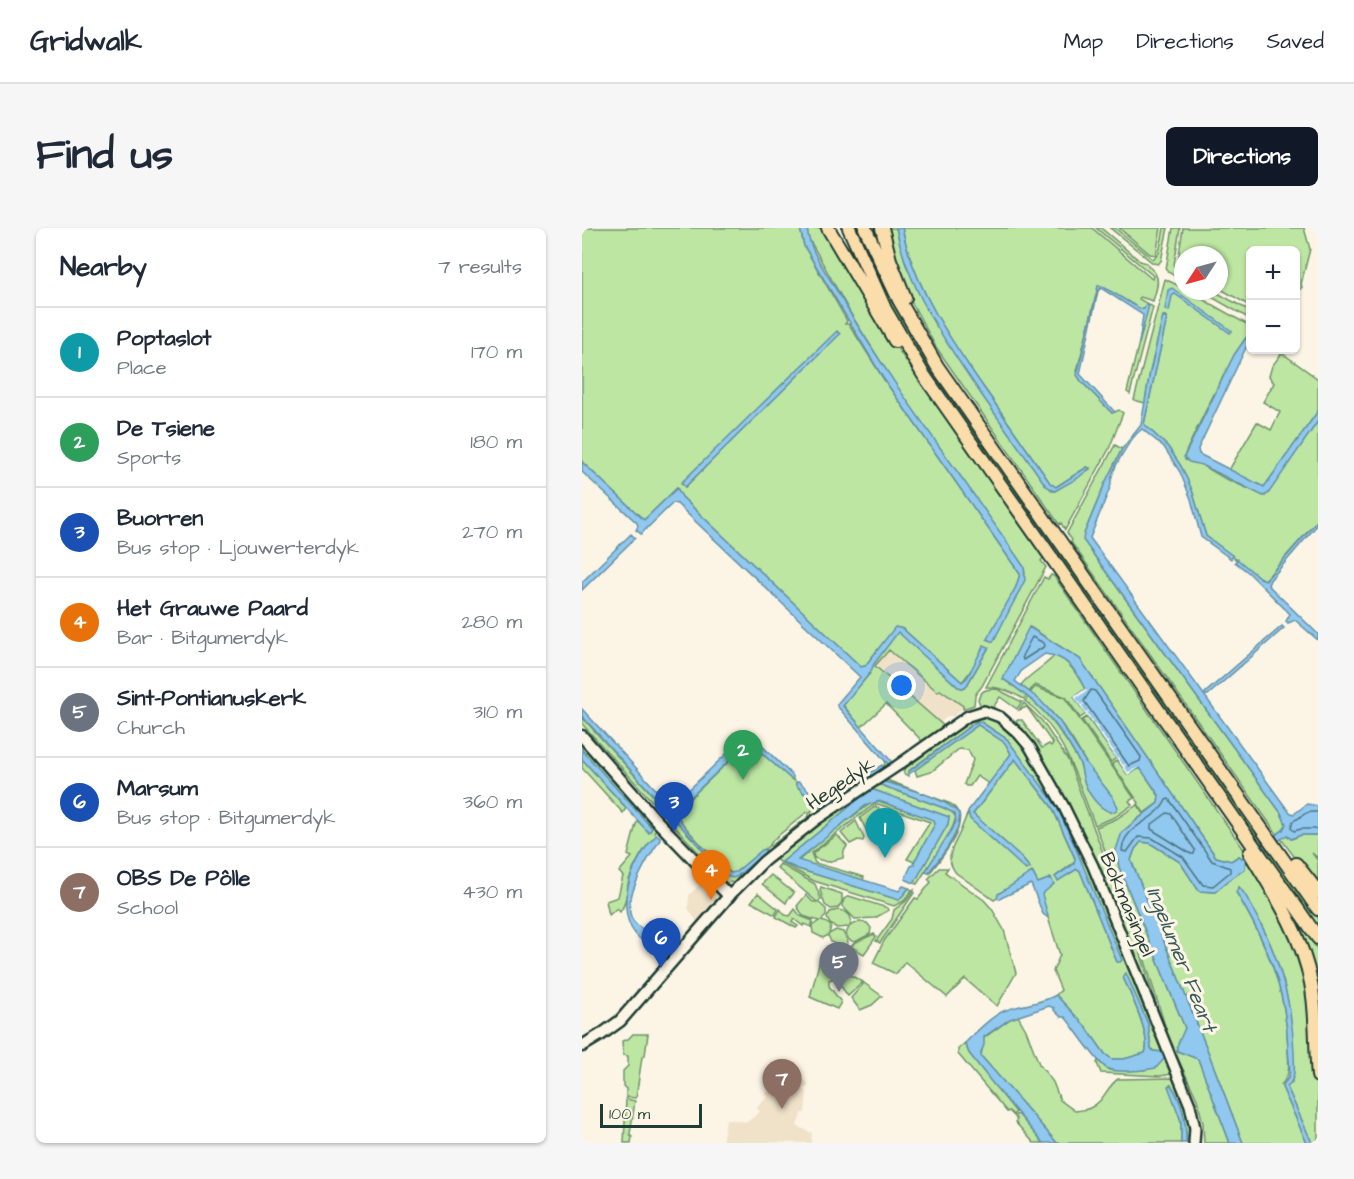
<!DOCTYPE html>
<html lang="en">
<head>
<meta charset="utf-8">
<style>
	body { margin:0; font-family:"Architects Daughter",sans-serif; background:#f6f6f7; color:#1f2937 }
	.controls { position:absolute; right:18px; top:18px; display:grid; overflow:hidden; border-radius:9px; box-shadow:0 2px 4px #0004 }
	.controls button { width:54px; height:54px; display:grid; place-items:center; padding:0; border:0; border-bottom:2px solid #e0e1e3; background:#fff; color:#1f2937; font:30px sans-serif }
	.compass { position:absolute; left:592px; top:18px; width:54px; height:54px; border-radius:50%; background:#fff; box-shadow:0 2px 4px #0004; rotate:234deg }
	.scale { position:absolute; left:18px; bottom:15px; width:102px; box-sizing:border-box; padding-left:6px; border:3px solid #1f3d34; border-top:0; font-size:16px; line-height:21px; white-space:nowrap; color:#1f3d34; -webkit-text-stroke:4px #fcf5e5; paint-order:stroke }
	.you { position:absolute; left:320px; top:458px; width:21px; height:21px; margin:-15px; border:4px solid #fff; border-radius:50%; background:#1a73e8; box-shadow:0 0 0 9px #1a73e833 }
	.badge { display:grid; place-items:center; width:39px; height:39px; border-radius:50%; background:#111827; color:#fff; font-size:20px; font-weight:700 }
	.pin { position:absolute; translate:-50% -50px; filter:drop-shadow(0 2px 3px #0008) }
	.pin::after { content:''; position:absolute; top:32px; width:21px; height:18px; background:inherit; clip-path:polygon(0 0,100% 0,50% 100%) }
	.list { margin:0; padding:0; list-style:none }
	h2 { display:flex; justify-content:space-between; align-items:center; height:78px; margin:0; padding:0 24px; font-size:26px }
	h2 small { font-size:20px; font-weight:400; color:#747a83 }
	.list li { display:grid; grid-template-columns:39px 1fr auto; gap:18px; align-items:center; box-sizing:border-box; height:90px; padding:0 24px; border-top:2px solid #e0e1e3 }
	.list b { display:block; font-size:22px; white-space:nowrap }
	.list p { margin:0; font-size:20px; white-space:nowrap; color:#747a83 }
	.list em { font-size:20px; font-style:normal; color:#747a83 }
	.map { position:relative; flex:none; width:736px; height:915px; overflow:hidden; border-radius:9px }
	header { display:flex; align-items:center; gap:36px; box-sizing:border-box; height:84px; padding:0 30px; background:#fff; border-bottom:2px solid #e0e1e3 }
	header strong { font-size:28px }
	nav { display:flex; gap:33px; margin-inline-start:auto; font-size:21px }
	.intro { display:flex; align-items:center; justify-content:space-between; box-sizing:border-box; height:144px; padding:0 36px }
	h1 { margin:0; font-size:42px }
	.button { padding:15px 27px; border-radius:9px; background:#111827; color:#fff; font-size:21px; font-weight:700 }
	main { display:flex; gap:36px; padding:0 36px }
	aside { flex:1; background:#fff; border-radius:9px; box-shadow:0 2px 4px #0004 }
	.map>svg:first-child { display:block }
</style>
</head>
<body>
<header>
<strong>Gridwalk</strong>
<nav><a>Map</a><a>Directions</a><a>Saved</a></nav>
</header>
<div class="intro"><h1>Find us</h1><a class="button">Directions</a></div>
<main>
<aside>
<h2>Nearby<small>7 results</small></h2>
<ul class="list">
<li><span class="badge" style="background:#0f9aa8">1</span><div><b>Poptaslot</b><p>Place</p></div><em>170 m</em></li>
<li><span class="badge" style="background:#2e9e5b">2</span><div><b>De Tsiene</b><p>Sports</p></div><em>180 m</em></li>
<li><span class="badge" style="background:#1a4fb4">3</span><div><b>Buorren</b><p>Bus stop · Ljouwerterdyk</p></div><em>270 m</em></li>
<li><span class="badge" style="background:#e8710a">4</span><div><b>Het Grauwe Paard</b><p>Bar · Bitgumerdyk</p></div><em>280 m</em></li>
<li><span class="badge" style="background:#6b7280">5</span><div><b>Sint-Pontianuskerk</b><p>Church</p></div><em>310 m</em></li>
<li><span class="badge" style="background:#1a4fb4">6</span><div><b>Marsum</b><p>Bus stop · Bitgumerdyk</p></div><em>360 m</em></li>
<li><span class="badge" style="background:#8d6e63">7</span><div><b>OBS De Pôlle</b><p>School</p></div><em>430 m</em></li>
</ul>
</aside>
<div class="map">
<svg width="736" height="915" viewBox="0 0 736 915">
	<rect width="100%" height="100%" fill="#fcf5e5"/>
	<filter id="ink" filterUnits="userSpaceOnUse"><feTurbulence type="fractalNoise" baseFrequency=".0167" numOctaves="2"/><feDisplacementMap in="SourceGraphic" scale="12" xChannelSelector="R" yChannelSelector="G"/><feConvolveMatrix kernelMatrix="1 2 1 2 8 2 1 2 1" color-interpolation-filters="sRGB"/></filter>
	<g filter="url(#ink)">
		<path fill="#f0e2c9" d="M307,422L356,464L357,462L381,478L380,480L372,488H365L359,495L293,438Z
			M126,649L141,669L124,690L121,688L115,694L106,680L107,667Z
			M207,848L210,852L213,849L217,854L221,851L226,855V858L222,861L225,865L223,885H220L215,898L230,905L229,915L140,914L144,891L165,894L178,884L174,879L186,869L183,866L189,861L187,858L194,852L198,856Z"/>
		<path fill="#bde6a2" stroke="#6e926b" stroke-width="1.5" fill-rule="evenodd" d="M2,0H218L222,18L265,93L263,96H267L301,150L438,346L434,359L406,411L411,414L443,346L442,339L310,152L270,88L226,9L225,0H244L302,101L461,330L459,333L464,339L400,458L393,467L392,477L381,481V478L358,462L356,464L307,422L293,438L364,500L343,516L304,476L279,499L261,477L288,445L291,437L316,403L376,459L381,460L385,457L407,419L380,454L321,401L314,399L283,438L279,439L100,269L95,260L62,292L0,234V1ZM255,104L257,106L103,259L100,255Z
			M271,0H279L297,43L473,317L471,321L470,319L468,321L357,161L318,99Z
			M303,0H314L324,37L351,93L470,263H473L508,241L505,239L474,259L468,255C446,223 424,191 402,160C368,111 332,59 320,0H510L570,51L571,48L569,46L514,0H519L558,33L565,35C567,41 572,41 574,47C578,54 573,66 571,73L558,69L557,71L571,79L548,166L545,164L566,77L564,76L562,81H558L517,57L495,143L499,153L530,185L537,182L541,185L527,221L483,302L479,295L477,296L354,119L324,64Z
			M528,0H533L571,31L577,25L582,0H586L579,33L576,36L571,35Z
			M537,0H579L574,27L568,26Z
			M591,0H598L592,37L594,41L601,45V53L586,44L584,41Z
			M601,0H722L728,21L719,56L720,59L714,65V22H668V78L637,60V27H601V40L598,39L596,33Z
			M583,51L601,60V63H606L668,98V106C657,111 615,201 606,219L603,226V232L620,237L642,250L683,268L736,193V292L683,352L678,350L624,308L610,262L599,238L586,219L562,196L585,90L584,88H581L568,144L563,175L552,172Z
			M619,63H632L668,83V91Z
			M700,125L736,151V183L683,258L678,259L647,242L675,194L689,202L698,184L681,174L692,155L687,148L690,138Z
			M533,217L540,221L523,255L502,306L508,322L699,585L704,596L701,602L695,606L489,314L490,312L485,305Z
			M478,324L479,326L481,325L684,613L677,617L476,331Z
			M469,347L472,348L665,626L659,630L657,628L649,633L634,629L498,431L448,399L421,451L445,467L442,471C429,464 419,459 404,459L462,349L466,351Z
			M473,427C489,434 495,447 503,461L492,469L504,486L498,490L484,469L453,457L447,464L439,457C448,445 463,439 473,427Z
			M453,459L483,470L552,570L547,573L550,577L533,589L513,597C495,553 483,503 443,473L447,468C467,487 484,510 497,534C500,540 500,546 502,552C506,566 516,577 528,584C507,541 488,494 448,465Z
			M415,461L440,474L435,481L418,469L410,481L399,479L396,471C400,461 405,461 415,461Z
			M442,475L460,493L486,532L558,723L584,808L515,637L440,503L434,496L435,492H440L460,520L467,516L469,518L471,516L445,479L437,482Z
			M407,488L421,496L438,513L460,546L509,640L591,844L590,846L578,848L519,845L515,835L516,833L527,842H562L581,824L571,823L569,820L566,796L541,749C548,766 570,809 563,825L542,831H530L523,826L504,799L474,767L479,762L471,743L478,727L460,671V666L465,660L469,650L456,655L451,645L447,646V648L412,672L374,645C360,627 374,617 380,599C382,594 383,590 386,585C390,596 433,630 444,641L448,640L436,626L391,586L433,531L470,579L494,633L474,648L476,652L495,641L498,643L535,734L492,616L473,577L425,511L399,494L395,493L329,541L326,544L327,548L322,546L321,542L389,493L399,490L406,491Z
			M0,489L143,647L159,645L184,622L186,626L153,657L149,654L144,655L1,497Z
			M505,489L534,530L529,534L500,492Z
			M396,497L423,515L429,526L407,556L395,548L388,558H384L382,556L391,532L386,522L377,521L349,544L335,548L333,542Z
			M167,514L209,551L214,554V557L233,577L243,578L251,573L299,542L302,539L303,533L310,538L237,586L231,582L229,583L231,590L192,621L189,618L227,588V584H225L191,612L188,617L151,646C138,639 97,594 91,581L95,577L98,580Z
			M0,517L56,580L53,583L0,522Z
			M0,531L44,580L41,585L0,540Z
			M535,532L546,547L558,539L577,568L576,575L562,585L556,576L557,575L530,536Z
			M298,552H305L369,576C393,593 359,630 347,646C355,629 382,606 377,585C362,569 322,560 301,553L296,554V556L362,580L370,584L374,589L369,604L335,656L332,655L366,596L367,589L292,562H288L200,634L216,641L317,672L327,660L330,662L322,673L312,678L232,653L191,630L244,588Z
			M292,573H297L352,592L353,596L332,634L325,631L348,594L296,576L290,578L229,625L233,635L282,649L281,652L216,633L252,602Z
			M555,577L562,586C539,602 533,611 537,639L603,800L595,823L616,831L648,915H622L621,895L615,871L588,814L560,723L514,599L534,591Z
			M296,579L297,580L288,609L278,590L291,580Z
			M56,581L75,601L72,604L75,607C63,617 52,637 47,652C44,663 45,676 38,684L35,680L27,687L24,673L36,669L41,648L37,644L50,629L46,627L54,596L56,593L67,604L70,600L54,584Z
			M300,585L318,591L309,616L291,610Z
			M274,593L282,610L281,613L276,612L268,616L259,605Z
			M255,607L265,618L262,623L261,630L245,634L232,630L231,625Z
			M705,607L709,611L719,607H736V630L730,625L736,633V660L699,611Z
			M559,614L568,615L598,634L617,663L633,664L646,653L662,641L663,636L667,633L697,679L724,744L736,867V915H730L705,859L710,855C712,792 707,751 678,694C672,683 666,669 657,659L654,664C684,714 704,760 706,819C706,836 710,845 699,857L725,915H661L625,821L549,632L553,621Z
			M688,619L736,688V702L682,624Z
			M198,636L233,656L239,671L236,674L244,681V688L239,693L243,694L249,698L247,706L254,702L261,704L266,714L265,718L258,719L249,714L246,707L241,710L231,705L230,698L237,693L221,688L215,678L224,667L231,674H235L195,640Z
			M357,640H366L363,644L402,672L410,681L422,702L434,745L415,778L383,751L365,769L323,734L314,746L291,735L302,713L333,670L336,671L349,654L346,651Z
			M189,647L212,665L209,669H207L204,675L180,656Z
			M689,654L736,722V788L734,768Z
			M239,659L260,666V674L256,680L249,681L243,677L238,662Z
			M332,662V665L298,715L294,713L310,691L312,682L324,673Z
			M176,665L196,681L193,687L169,674Z
			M267,668L306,680L307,682L293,690L273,691L260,678L262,671Z
			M198,681L203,687L208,688L213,681L218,688L231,693L229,699L222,696L221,698L212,691L210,694L216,698L214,700L194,689Z
			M256,682C266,683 272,689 268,698L277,694L285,695L289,700L288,706L273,714L267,712L264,706L267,699L255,700L248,696L245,690L248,684Z
			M292,706L294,709L282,726L269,719L272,715Z
			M238,731L281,754L266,768L254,751L252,750L247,752V758L259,774L255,781L228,769Z
			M282,755L300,768L290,777L278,782L269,770Z
			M436,788L444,802L457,836L471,854L478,872L493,883C498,882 504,882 508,880C522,874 525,858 536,851L594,850C603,871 609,891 609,915H604C604,895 600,874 589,857L587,858L599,893V915H475L399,828L402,810L428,791Z
			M51,806H66L63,827L60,829L54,870L44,869V861L41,858V843L46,838V828L41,827L40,813L46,811Z
			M383,815L387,825L434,884L431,887L427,883L425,884L376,826V821Z
			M44,871L53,873L48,906L50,909L49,915H42Z
			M436,886L461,915H452L433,894L435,892L432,888Z"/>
		<path fill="#91c8f0" stroke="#6390a5" stroke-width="1.5" d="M218,0H225C227,23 245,45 256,65C312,161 380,247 442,339L443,352L411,414L405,411L434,359L438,346L301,150L222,18Z
			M314,0H320C332,59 368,111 402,160C424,191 446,223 468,255L474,259L505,239L508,240L496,250L473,263L464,258C442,226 419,195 397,163C363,113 326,61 314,0Z
			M516,58H520L558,81H562L564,76L567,77L557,116L561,87L519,60L516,63L498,146L531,182L533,184L530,185L499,153L495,147Z
			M590,60L650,103L648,105L593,66L590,68L587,83L583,82L586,62Z
			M581,88L585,90L562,196L586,219L599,238L610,262L624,308L651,328L649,331L619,309L609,271L598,244L582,219L560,201C549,209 527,244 529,257L508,310L705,581L709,585L712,586L725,576L736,578V607H719L709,611L705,607L663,636V641L646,653L633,664L617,663L598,634L568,615L559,614L553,621L549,632L625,821L661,915H648L616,831L595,823V818L603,800L537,639L534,622L540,604L576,575L577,567L558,540L546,547L492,469L503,461C493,442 487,429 463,426L440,442L433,453L458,472L478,494L504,535L530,568L536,579L533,584C519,585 506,566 502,553C500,548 500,541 498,536C491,522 482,508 473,496C458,477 441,464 421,451L447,399L498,431L634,629L649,633L657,628L660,630L701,602L704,596L699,585L501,312L502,306L523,255L540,221L559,197L568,144Z
			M255,103L258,106L103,259L99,255Z
			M666,107L668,111L616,221L617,226L682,259L736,183V193L686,266L681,268L620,237L607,234L602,229L652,127Z
			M0,234L62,292L95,260L100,269L279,439L283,438L313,399L321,401L380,454L385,450L402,417L407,419L385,457L381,460L376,459L316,404L292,436L288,445L261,478L310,534L309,536L305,535L255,478V476L278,449L95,276L91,275L59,306L54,302L56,298L55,295L0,244Z
			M736,292V296L688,352L686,357L736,406V412L713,392L706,395L704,393L708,386L667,345L653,334L655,331L678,350L684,352Z
			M49,306L53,310L0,362V354Z
			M700,398L702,400L626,467H624L623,465Z
			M0,481L89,578C101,601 129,628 148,645L154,644L180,622L183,621V625L154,649L150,650L143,647L0,488Z
			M394,494H399L425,511L474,577L492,616L540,732L538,734H535L498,643L495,641L476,653L473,649L492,636L493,630L470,579L433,531L391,586L436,626L448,640L444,642L388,591L386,583L429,526L423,515L396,497L333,542L327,546L326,544Z
			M165,506L169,507L211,548V551H209L167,514L97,580L93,575Z
			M0,522L70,600L67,605L0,531Z
			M300,537L302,539L299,542L233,582L231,580L232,575L214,557V554H217L240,574Z
			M300,553C322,560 362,569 377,585C381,602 357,632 346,645L343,644L374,594L373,586L362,580L296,556V554Z
			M288,562H292L367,589L366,596L332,655L323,651L329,638L333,637L331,636L353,596L352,592L297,573L283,578L216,632L317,663L321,658L327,660L317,672L216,641L200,634Z
			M75,607L78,609V612C67,628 44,666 48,685C49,692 54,696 59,700C69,710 78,715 92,716L93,718L89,722C35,718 36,666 58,629C63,621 68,612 75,607Z
			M450,644L456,655L469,650L472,656L460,666L466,688L465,689L461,686L449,656L417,671L415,670L416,666Z
			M657,659C665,667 670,680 676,691C699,733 710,776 712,824C712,837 715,850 705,859L730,915H725L700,859C701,855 706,852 707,848C709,840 706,828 706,820C704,759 685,716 654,664Z
			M544,745L566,796L569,820L571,823L581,824L583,827V830L574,840C562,842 537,845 526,841C516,837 492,799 483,789H479L471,781L472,780L467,778L428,791L402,809V817L399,824V828L475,915H461L411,856L387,825L383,815C393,805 411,786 424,782C440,776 459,776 474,767L504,799L523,826L530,831H542L563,825C570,809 548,765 541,749Z
			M589,857C600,873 605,895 604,915H599V893L586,858Z"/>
		<path fill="#fcf5e5" d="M503,461L505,463L494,470L499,477L504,474L500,478L504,484L509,482L505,485L510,492L514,490L510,493L515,499L519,497L515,500L520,507L525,505L521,508L525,514L530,512L526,515L531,522L535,520L531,523L536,530L541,527L537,530L541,537L546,535L542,538L546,544L557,539L546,547L492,469Z"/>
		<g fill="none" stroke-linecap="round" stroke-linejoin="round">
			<path stroke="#4d757f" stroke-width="1.5" d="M450,409L462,415L463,418L441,432L440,428Z
				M509,462L513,463L559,529L558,533L547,538L502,473Z
				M587,571L630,633L648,640V644L631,658L621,657L601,629L570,610L556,609L545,624L540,623C541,596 575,594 584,572Z
				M736,584C719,583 724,588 711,593L709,600L712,603L719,601H736
				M585,585L589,586L613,622L612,626H609L569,601V597Z"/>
			<defs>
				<path id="tertiary" d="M147,668L182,633L235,591L315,538L386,488L402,483L418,489L437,506L448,519L482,579L511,638L608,877L613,900L612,915"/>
				<path id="secondary" d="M0,508L76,594L147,668L38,793L20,806L0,818"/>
				<path id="trunk" d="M246,0L313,113
					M267,0L303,81L341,146L736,710
					M283,0L317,72L355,138L736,681
					M300,0L308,32L323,70
					M668,625C693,666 720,707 729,755C735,786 733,817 736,848
					M714,636L736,664"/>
			</defs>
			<use href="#tertiary" stroke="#1f3d34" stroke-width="14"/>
			<use href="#secondary" stroke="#1f3d34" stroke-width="15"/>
			<use href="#trunk" stroke="#1f3d34" stroke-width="16"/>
			<use href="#tertiary" stroke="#fcf5e5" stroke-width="9"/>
			<use href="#secondary" stroke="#fcf5e5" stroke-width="10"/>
			<use href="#trunk" stroke="#faddab" stroke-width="12"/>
		</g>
	</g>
	<g text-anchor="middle" stroke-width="6" stroke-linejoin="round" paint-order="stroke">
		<g font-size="20" fill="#1f3d34" stroke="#fcf5e5">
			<text transform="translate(258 555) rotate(-34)" y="7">Hegedyk</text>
			<text transform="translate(546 676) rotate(67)" y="7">Bokmasingel</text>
		</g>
		<g font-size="21" font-style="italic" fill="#36595a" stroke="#fcf5e5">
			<text transform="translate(600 731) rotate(68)" y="7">Ingelumer Feart</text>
		</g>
	</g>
</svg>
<div class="controls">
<button>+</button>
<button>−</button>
</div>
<svg class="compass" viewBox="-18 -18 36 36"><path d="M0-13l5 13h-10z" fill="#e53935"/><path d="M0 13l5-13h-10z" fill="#747a83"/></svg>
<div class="scale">100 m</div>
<div class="you"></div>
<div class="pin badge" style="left:303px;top:630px;background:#0f9aa8">1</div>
<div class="pin badge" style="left:161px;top:552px;background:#2e9e5b">2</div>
<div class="pin badge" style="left:92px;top:604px;background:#1a4fb4">3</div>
<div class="pin badge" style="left:129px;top:672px;background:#e8710a">4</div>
<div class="pin badge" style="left:257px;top:764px;background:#6b7280">5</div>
<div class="pin badge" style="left:79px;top:740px;background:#1a4fb4">6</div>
<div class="pin badge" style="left:200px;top:881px;background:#8d6e63">7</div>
</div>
</main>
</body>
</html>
